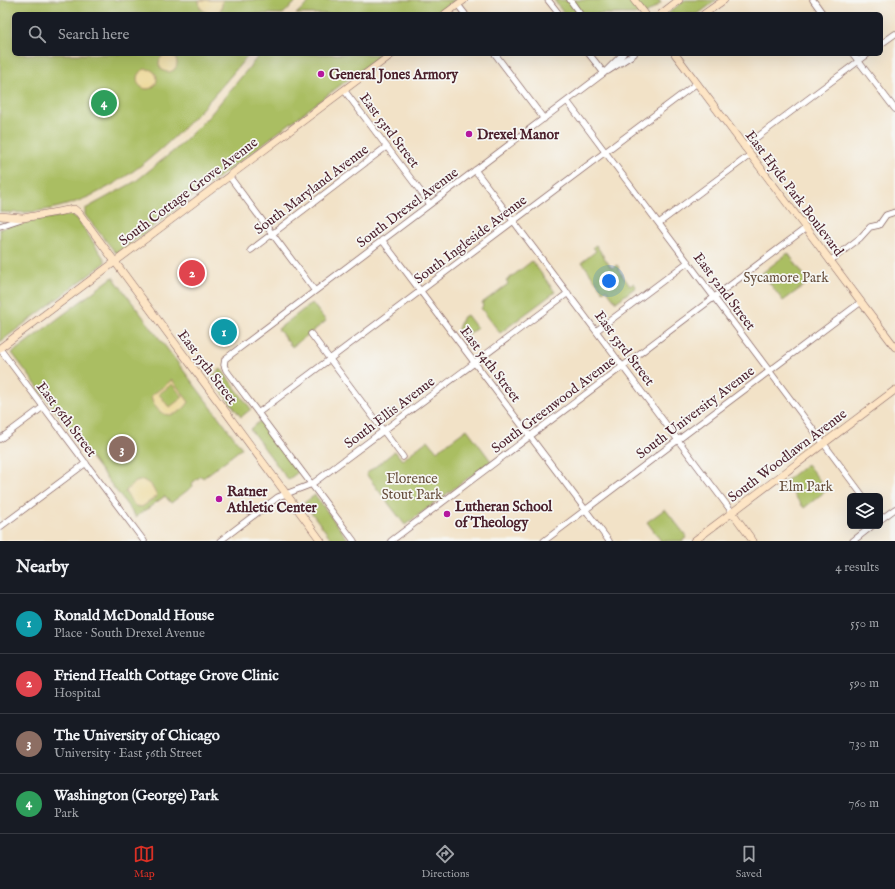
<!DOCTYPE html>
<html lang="en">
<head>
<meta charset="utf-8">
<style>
	body { margin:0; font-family:"IM FELL English",serif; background:#242831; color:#f1f3f6 }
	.controls { position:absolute; right:12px; bottom:12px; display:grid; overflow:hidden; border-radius:6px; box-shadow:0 4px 16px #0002 }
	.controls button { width:36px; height:36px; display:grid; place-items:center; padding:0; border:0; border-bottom:1px solid #363941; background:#171b24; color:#f1f3f6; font:20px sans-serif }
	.you { position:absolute; left:609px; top:281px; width:14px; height:14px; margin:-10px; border:3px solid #fff; border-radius:50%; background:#1a73e8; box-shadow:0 0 0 6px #1a73e833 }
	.badge { display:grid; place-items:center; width:26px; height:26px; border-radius:50%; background:#d93025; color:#fff; font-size:13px; font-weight:700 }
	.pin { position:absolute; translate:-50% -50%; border:2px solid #fff; box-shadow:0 1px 4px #0006 }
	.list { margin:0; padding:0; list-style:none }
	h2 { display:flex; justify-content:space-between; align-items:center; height:52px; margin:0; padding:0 16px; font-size:17px }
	h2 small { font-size:13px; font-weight:400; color:#9ea1a6 }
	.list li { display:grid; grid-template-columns:26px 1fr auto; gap:12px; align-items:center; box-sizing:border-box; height:60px; padding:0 16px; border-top:1px solid #363941 }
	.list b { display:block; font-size:15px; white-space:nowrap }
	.list p { margin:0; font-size:13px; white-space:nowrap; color:#9ea1a6 }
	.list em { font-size:13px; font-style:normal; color:#9ea1a6 }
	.icon { flex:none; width:22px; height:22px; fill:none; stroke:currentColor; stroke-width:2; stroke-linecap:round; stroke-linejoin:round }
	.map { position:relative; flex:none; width:895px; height:541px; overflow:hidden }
	.search { position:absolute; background:#171b24; box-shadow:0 4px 16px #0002; left:12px; right:12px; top:12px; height:44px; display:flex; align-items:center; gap:10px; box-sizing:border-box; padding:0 14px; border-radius:6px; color:#9ea1a6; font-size:15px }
	.sheet { height:292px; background:#171b24 }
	nav { display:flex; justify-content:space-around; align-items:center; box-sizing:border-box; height:56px; border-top:1px solid #363941; background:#171b24; font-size:11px; color:#9ea1a6 }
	nav a { display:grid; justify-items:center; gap:2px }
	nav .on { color:#d93025 }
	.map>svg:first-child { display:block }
</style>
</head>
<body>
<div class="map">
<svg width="895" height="541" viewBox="0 0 895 541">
	<rect width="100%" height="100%" fill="#f6f6f2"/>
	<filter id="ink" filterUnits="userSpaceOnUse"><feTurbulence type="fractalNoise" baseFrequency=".025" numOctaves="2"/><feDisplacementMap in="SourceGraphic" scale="8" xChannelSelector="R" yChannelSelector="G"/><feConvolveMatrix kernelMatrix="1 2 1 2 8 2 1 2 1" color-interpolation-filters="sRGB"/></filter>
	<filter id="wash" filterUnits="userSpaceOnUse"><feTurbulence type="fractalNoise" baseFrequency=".012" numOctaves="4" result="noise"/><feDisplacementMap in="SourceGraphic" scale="16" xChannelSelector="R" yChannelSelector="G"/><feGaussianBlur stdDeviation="0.9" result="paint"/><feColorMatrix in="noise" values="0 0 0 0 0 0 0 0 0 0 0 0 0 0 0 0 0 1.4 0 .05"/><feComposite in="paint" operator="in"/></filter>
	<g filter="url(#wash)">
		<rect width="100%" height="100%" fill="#f2e2c7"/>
		<path fill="#aabe62" stroke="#7a6e46" d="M0,0H298L283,14H14V54H249C186,130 109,221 0,212Z
			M312,0H455L436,14H296Z
			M554,0H659L661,3L646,14H564Z
			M685,0H717L698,14H667Z
			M260,54H382L118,253L115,252L85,215V209L136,181L176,149L210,115Z
			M69,215L77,218L105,260V263L0,342V229L17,223Z
			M596,245L610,266L612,268L617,265L619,268L618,269L630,286L634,283L636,287L616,302L606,289L603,291L582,262L596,251L593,247Z
			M788,253L809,282L783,301L762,273Z
			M532,261L555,292L500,333L481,308L483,306L482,303L508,284L506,281Z
			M113,277L242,448L203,478L201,476L192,483L193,486L171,503L165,496L136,517L12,353Z
			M312,303L326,321L292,347L278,329Z
			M467,315L477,328L464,337L458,329L462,318Z
			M221,369L251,409L241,417L211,377Z
			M260,421L298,472L288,480L250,429Z
			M467,429L491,461L405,525L366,474L395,451L402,460L428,440L437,451Z
			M807,464L827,490L804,508L784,482Z
			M315,495L349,541H333L304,503Z
			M665,509L687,537L682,541H661L647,522Z"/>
		<path fill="#eeda9e" stroke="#9c7c64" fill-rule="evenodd" d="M199,0H223L221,9L219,12L208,14L200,8Z
			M159 63a9 9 0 1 1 18 0a9 9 0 1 1-18 0Z
			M137 79a10 10 0 1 1 20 0a10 10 0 1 1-20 0Z
			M172,380L189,402C176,421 157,419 151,396ZM172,384L183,397L170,407L168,406L159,394Z
			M143,480L151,485L157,496L142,507L135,506L125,492L133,483Z"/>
	</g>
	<g filter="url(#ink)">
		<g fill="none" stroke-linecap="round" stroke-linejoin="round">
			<defs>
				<path id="street" d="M548,0L559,14
					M570,0L580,14
					M813,0L823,14
					M458,5L465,14
					M881,44L895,34
					M495,54L544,119
					M589,54L604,73
					M853,54L895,109
					M608,71L634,54
					M344,90L430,204
					M567,101L863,496
					M744,147L868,54
					M475,170L732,512
					M229,176L315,291
					M659,223L750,155
					M0,226L21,219
					M382,240L609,541
					M251,250L386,147
					M830,261L860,238L870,227L879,225L886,215L895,212
					M596,331L688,262
					M311,334L403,457
					M0,349L144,541
					M258,413L697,83
					M0,439L43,407
					M880,520L895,509
					M0,527L86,463
					M220,541L278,497L312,484L568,293
					M354,541L226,370L224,365L225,359L604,73L623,54
					M391,541L806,228
					M544,541L861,302
					M853,541L872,526"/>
				<path id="secondary" d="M634,0L645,14
					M445,14L464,0
					M661,14L679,0
					M704,14L724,0
					M675,54L895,347
					M0,216L23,218L74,209L79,213L321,541
					M0,348L392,54
					M732,512L753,541
					M694,541L895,390"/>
			</defs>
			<use href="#street" stroke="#856362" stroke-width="7"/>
			<use href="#secondary" stroke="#856362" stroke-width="8"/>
			<use href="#street" stroke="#fff" stroke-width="5.5"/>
			<use href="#secondary" stroke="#fde5c5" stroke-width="7"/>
		</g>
	</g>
	<g fill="#b5179e" stroke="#f6f6f2" stroke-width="1.5">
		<circle cx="321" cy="74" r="4"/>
		<circle cx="469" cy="134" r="4"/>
		<circle cx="219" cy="499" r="4"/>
		<circle cx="447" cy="514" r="4"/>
	</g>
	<g text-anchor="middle" stroke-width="3.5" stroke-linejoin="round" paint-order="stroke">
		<g font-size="14" font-weight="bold" fill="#4a1f2b" stroke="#f6f6f2" text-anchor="start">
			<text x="329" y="79">General Jones Armory</text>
			<text x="477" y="139">Drexel Manor</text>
			<text x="227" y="496">Ratner<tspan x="227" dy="16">Athletic Center</tspan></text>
			<text x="455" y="511">Lutheran School<tspan x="455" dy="16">of Theology</tspan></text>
		</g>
		<g font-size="14" fill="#4a1f2b" stroke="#f6f6f2">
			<text transform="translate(390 130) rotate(53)" y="5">East 53rd Street</text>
			<text transform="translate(311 189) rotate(-37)" y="5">South Maryland Avenue</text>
			<text transform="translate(188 191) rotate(-37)" y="5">South Cottage Grove Avenue</text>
			<text transform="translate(795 193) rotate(53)" y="5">East Hyde Park Boulevard</text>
			<text transform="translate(407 207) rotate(-37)" y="5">South Drexel Avenue</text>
			<text transform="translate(470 239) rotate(-37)" y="5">South Ingleside Avenue</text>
			<text transform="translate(725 291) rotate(53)" y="5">East 52nd Street</text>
			<text transform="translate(625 348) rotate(53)" y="5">East 53rd Street</text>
			<text transform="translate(491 364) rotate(53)" y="5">East 54th Street</text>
			<text transform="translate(208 367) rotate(53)" y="5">East 55th Street</text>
			<text transform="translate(553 404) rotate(-37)" y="5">South Greenwood Avenue</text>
			<text transform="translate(389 412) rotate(-37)" y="5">South Ellis Avenue</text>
			<text transform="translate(695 412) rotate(-37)" y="5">South University Avenue</text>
			<text transform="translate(67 419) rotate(53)" y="5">East 56th Street</text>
			<text transform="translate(787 455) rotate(-37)" y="5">South Woodlawn Avenue</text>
		</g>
		<g font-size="14" fill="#674f3c" stroke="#f6f6f2">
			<text x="786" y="282">Sycamore Park</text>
			<text x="412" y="483">Florence<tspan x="412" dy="16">Stout Park</tspan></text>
			<text x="806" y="491">Elm Park</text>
		</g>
	</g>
</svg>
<div class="controls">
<button><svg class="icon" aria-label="layers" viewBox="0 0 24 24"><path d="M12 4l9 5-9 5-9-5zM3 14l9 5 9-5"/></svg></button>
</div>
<div class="you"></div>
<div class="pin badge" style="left:224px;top:332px;background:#0f9aa8">1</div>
<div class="pin badge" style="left:192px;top:273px;background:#e0444e">2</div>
<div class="pin badge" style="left:122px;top:449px;background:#8d6e63">3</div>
<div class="pin badge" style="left:104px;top:103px;background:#2e9e5b">4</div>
<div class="search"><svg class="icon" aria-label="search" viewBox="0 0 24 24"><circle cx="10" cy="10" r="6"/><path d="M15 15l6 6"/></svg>Search here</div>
</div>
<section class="sheet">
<h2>Nearby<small>4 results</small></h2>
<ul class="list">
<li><span class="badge" style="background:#0f9aa8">1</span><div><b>Ronald McDonald House</b><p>Place · South Drexel Avenue</p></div><em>550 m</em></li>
<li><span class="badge" style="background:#e0444e">2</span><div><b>Friend Health Cottage Grove Clinic</b><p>Hospital</p></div><em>590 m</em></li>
<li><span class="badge" style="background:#8d6e63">3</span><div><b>The University of Chicago</b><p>University · East 56th Street</p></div><em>730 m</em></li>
<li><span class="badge" style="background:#2e9e5b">4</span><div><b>Washington (George) Park</b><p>Park</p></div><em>760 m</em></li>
</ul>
</section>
<nav>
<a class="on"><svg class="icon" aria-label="map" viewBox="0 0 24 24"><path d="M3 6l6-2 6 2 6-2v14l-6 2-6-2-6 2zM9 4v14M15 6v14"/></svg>Map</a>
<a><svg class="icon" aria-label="directions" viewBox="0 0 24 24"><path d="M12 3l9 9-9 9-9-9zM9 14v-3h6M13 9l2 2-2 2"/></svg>Directions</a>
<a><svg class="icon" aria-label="saved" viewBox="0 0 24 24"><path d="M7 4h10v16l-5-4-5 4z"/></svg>Saved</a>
</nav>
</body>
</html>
